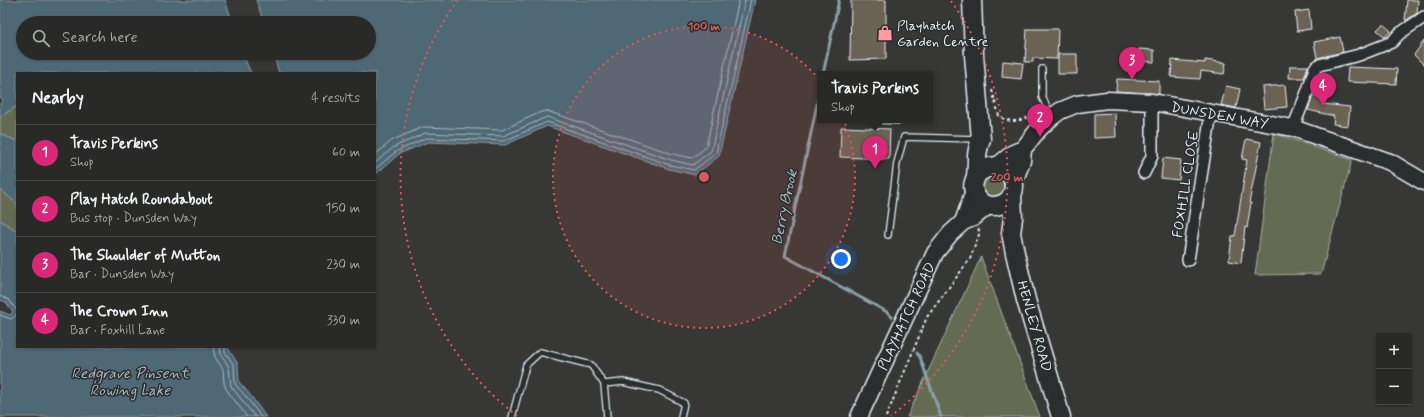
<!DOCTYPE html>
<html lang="en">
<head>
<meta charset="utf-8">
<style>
	body { margin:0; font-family:Mynerve,sans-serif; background:#313230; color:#f1f3f6 }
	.controls { position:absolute; right:12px; bottom:12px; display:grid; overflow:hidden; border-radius:0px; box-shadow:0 1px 3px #0004 }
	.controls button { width:36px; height:36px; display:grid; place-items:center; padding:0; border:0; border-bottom:1px solid #454645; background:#292a28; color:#f1f3f6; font:20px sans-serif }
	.you { position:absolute; left:841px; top:259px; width:14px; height:14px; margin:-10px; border:3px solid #fff; border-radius:50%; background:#1a73e8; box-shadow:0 0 0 6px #1a73e833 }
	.badge { display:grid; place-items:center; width:26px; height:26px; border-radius:50%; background:#db2777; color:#fff; font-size:13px; font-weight:700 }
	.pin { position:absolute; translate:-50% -33px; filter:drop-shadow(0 1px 2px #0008) }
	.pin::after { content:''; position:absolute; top:21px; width:14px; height:12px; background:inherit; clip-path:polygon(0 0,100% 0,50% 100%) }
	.popup { position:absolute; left:817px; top:71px; width:116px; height:52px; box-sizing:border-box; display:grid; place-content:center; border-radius:0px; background:#292a28; filter:drop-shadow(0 1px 3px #0005); font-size:13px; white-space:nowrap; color:#a5a7a8 }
	.popup b { font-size:15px; color:#f1f3f6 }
	.popup::after { content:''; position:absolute; left:50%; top:100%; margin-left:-8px; border:8px solid transparent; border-top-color:#292a28 }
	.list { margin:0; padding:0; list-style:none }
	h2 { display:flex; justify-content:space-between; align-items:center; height:52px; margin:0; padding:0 16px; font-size:17px }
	h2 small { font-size:13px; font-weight:400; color:#a5a7a8 }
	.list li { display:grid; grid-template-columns:26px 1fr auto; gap:12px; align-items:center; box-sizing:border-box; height:56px; padding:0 16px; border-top:1px solid #454645 }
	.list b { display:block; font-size:15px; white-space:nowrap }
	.list p { margin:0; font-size:13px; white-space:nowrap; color:#a5a7a8 }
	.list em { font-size:13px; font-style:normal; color:#a5a7a8 }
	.icon { flex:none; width:22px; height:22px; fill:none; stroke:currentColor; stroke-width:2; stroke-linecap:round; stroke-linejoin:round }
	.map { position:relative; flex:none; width:1424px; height:417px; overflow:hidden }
	.search { position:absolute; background:#292a28; box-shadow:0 1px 3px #0004; left:16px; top:16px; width:360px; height:44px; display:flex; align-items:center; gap:10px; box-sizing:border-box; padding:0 14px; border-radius:22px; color:#a5a7a8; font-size:15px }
	.panel { position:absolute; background:#292a28; box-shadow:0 1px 3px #0004; left:16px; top:72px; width:360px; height:276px; border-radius:0px }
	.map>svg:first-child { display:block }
</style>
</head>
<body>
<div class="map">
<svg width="1424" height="417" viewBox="0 0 1424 417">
	<rect width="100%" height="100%" fill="#373835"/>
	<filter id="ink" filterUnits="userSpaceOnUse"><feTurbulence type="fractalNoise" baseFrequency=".025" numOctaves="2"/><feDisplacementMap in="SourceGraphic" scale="8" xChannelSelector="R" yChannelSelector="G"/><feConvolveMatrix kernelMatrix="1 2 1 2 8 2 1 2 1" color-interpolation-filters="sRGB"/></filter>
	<g filter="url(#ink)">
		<path fill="#646c52" stroke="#a6aea5" d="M17,106V141L0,134V117Z
			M1274,133L1352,160L1321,274L1255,275Z
			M982 187a11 11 0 1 1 22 0a11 11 0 1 1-22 0Z
			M0,189L17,204V231L0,220Z
			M981,257L1040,417H907Z"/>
		<path fill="#4f6874" stroke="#8c9fa9" d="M0,0H225L233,23H23V53H242L251,73H17V106L0,117V103L3,100L0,97Z
			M256,0H755L719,156L695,175L669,169L547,126L505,145L428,142L399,154L375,175V73H279L273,53H369V23H264Z
			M0,134L17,141V204L0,189Z
			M0,220L17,231V347H228L229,350L238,364L239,382L251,396L266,417H0V311L10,315L13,312L6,302L0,300Z"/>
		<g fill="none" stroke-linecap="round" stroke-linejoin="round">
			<path stroke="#abbac3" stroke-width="1" d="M375,155L391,141L423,127L502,130L541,112L547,111L673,154L692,158L706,147L739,0
				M375,163L394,147L425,133L503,136L547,117L671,160L693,165L711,151L745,0
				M375,169L397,151L426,138L504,141L547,122L670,165L694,170L716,153L751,0
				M0,296L9,300L17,311L16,315L11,319L0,315
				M213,347L215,357L223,369L224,383L226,389L247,417
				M220,347L221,354L229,367L231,386L255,417
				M225,347V352L234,365L235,384L248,399L261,417"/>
			<path stroke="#8c9fa9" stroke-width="3" d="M823,74L839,0
				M820,90L785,256L887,312L892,317
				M917,353L920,357L941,417"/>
		</g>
		<path fill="#6a6252" stroke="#e8f1f8" d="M851,0H886V59L850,60Z
			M1407,0H1418L1417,13L1407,20H1405Z
			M1309,10L1311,29L1297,31L1295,12Z
			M1383,24L1391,31L1385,37L1377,30Z
			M1027,29H1058L1057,59L1033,58V62H1025Z
			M1340,37L1343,52L1317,58L1314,42Z
			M1424,41V65L1414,55Z
			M1139,49L1154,50V62L1139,61Z
			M1058,54H1077V74H1058Z
			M1172,60L1205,63V60L1226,63L1224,74L1201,71L1200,79L1171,77Z
			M1003,61L1023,63L1021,79L1002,77Z
			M1290,66H1308L1304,78H1289Z
			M1348,67L1397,69L1396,84L1347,82Z
			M1117,79L1159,81V94L1116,91Z
			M1317,84L1325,85L1323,104L1350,107L1348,126L1333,124L1334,116L1308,110Z
			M1285,85L1287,107L1264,109L1262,87Z
			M1226,86L1240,89L1236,108L1221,105Z
			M1115,113L1116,137L1094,138V114Z
			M841,127L890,129L889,159L840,157Z
			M1246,139L1261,142L1249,203H1251L1247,228L1245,227L1241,263L1229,261L1232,236H1235L1247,160L1242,159Z
			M1163,158L1181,160L1179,180L1161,178Z"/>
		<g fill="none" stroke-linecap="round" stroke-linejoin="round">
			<defs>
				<path id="lane" d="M1042,69V97L1051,115
					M874,120L900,121L902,120
					M888,235L897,163L904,137L978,139
					M604,384L607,417
					M512,417L526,365L540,352L591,365L604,384L623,382L659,390L684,403L681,417"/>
				<path id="street" d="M1293,128L1308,90L1315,68L1319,65L1359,55L1392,42L1399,34L1424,17
					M1144,173L1152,156V102
					M1188,260L1211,113"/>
				<path id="secondary" d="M997,166L1013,153L1023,149L1038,130L1052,117L1060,111L1077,104L1107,100L1152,102L1293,128L1390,162L1424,182
					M1014,182L1022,161L1023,149
					M963,222L974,191
					M859,417L935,253L950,234L963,222L973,218L988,206"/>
				<path id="primary" d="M972,0L974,55L981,139C979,144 978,149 977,155C977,162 977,169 976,176C974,182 972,186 974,191C980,214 1014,209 1014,186C1014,163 988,161 976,176
					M1012,195L1013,218L1011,233L1015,253L1026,300L1061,417"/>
			</defs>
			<use href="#lane" stroke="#e8f1f8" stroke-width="8"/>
			<use href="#street" stroke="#e8f1f8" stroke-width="14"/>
			<use href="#secondary" stroke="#e8f1f8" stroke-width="19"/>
			<use href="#primary" stroke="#e8f1f8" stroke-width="21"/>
			<path stroke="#e8f1f8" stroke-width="2" stroke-dasharray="3 3" stroke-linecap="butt" d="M992,90L999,116C1013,125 1021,120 1035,114
				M886,417L927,317L970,259L980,232L978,229"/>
			<use href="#lane" stroke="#2a2d2e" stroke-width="5.5"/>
			<use href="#street" stroke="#2a2d2e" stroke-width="11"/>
			<use href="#secondary" stroke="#2a2d2e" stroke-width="16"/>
			<use href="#primary" stroke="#2a2d2e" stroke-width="18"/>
		</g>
	</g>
	<circle cx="704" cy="177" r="151" fill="#da5a5c" fill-opacity=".12"/>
	<g fill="none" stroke="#da5a5c" stroke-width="2" stroke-dasharray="2 4">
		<circle cx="704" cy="177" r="151"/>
		<path d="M517 416A303 303 0 0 1 457 1M951 1A303 303 0 0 1 891 416"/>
	</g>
	<defs>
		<symbol id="shop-bare" viewBox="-9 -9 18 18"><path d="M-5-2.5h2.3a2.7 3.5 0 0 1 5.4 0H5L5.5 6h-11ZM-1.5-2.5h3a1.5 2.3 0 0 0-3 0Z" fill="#ff9aa2" stroke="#2a2d2e" stroke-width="2.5" paint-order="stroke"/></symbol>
	</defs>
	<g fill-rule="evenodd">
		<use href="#shop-bare" x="874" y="22" width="22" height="22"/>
	</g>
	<g text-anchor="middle" stroke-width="3" stroke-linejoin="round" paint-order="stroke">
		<g font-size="14" fill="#e8f1f8" stroke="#2a2d2e" text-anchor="start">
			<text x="897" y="30">Playhatch<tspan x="897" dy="16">Garden Centre</tspan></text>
		</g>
		<g font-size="14" fill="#e8f1f8" stroke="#2a2d2e">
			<text transform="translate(1220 115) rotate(10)" y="5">DUNSDEN WAY</text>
			<text transform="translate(1185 184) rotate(-81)" y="5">FOXHILL CLOSE</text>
			<text transform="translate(906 316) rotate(-65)" y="5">PLAYHATCH ROAD</text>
			<text transform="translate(1035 326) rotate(74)" y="5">HENLEY ROAD</text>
		</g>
		<g font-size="15" font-style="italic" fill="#abbac3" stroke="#2a2d2e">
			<text transform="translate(784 207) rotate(-78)" y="5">Berry Brook</text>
			<text x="130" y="378">Redgrave Pinsent<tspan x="130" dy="17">Rowing Lake</tspan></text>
		</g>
	</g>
	<circle cx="704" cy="177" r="6" fill="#da5a5c" stroke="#2a2d2e" stroke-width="2"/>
	<g font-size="12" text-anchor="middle" font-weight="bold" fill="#da5a5c" stroke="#2a2d2e" stroke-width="3" stroke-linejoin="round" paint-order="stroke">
		<text x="704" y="30">100 m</text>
		<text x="1007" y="181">200 m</text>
	</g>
</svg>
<div class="controls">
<button>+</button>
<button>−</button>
</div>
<div class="you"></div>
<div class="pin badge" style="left:875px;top:169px">1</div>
<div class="popup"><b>Travis Perkins</b>Shop</div>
<div class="pin badge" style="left:1040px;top:137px">2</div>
<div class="pin badge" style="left:1132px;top:80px">3</div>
<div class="pin badge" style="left:1323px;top:106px">4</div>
<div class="search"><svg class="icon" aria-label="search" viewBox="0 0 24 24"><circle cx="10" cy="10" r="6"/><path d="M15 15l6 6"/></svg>Search here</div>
<section class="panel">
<h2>Nearby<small>4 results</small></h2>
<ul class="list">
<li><span class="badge">1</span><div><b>Travis Perkins</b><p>Shop</p></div><em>60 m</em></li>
<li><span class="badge">2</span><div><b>Play Hatch Roundabout</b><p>Bus stop · Dunsden Way</p></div><em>150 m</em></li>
<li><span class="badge">3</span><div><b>The Shoulder of Mutton</b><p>Bar · Dunsden Way</p></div><em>230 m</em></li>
<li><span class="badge">4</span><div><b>The Crown Inn</b><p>Bar · Foxhill Lane</p></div><em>330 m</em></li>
</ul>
</section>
</div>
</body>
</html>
